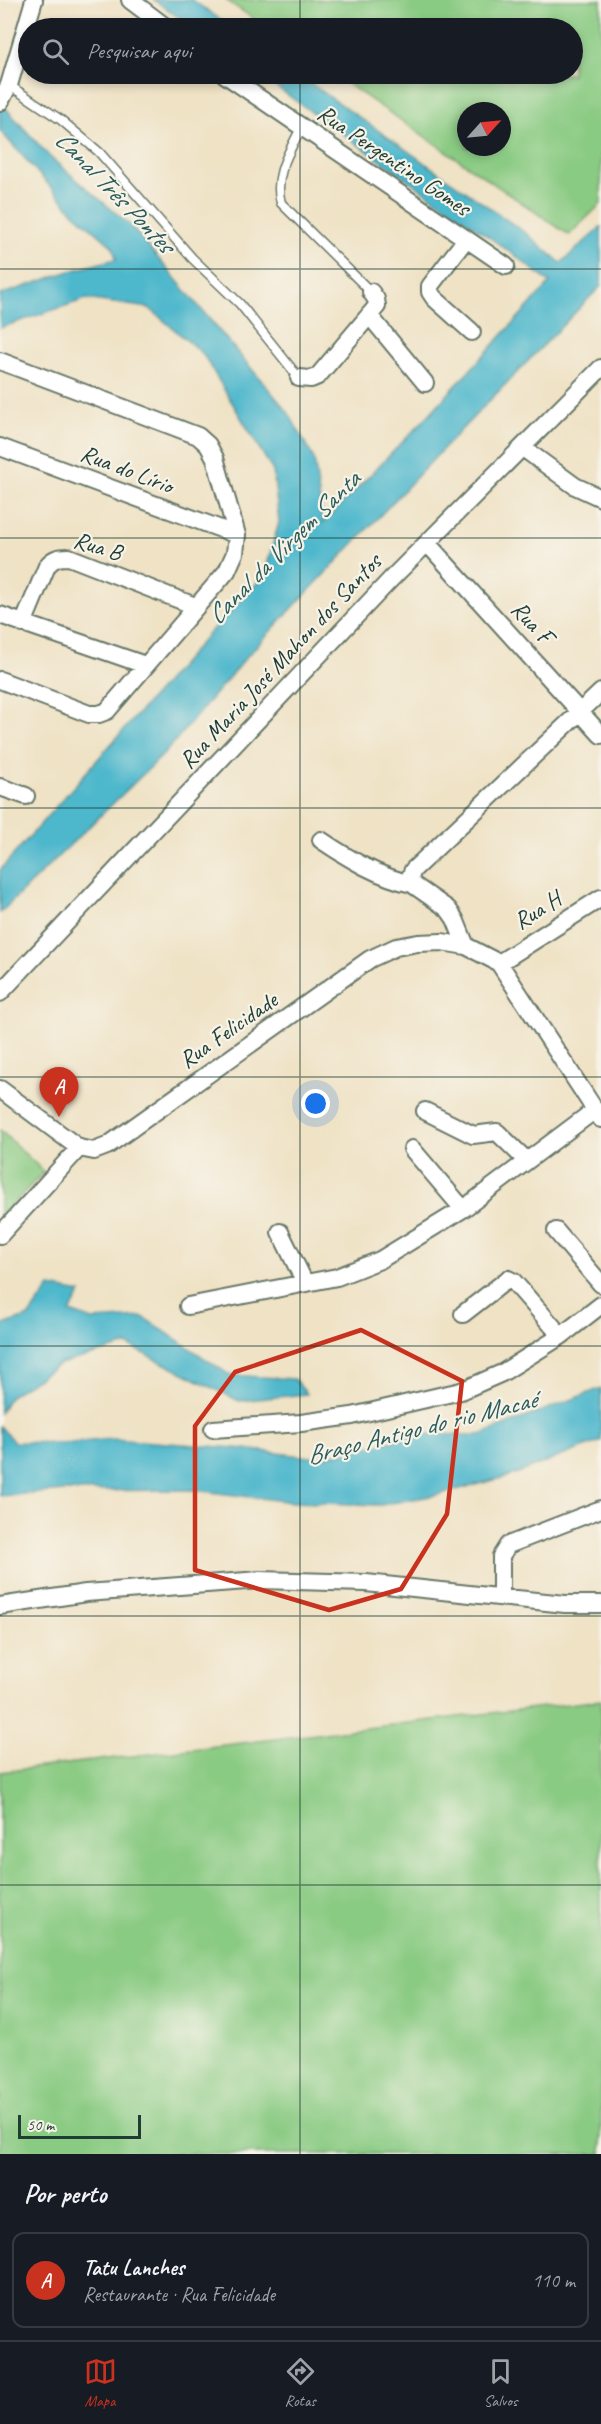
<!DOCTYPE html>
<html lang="pt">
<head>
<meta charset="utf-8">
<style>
	body { margin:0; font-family:Caveat,sans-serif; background:#20242c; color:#f1f3f6 }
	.compass { position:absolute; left:457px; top:102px; width:54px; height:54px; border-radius:50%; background:#171b24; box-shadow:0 3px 9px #0003; rotate:63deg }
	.scale { position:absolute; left:18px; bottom:15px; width:123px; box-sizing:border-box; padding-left:6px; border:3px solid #1f3d34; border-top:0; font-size:16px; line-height:21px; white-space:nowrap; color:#1f3d34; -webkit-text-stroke:4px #f7f3e8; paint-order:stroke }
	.you { position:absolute; left:316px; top:1104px; width:21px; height:21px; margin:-15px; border:4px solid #fff; border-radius:50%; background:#1a73e8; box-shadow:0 0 0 9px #1a73e833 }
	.badge { display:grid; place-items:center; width:39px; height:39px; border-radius:50%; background:#c8321e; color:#fff; font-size:20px; font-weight:700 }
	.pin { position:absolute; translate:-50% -50px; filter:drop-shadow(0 2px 3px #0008) }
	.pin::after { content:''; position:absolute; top:32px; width:21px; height:18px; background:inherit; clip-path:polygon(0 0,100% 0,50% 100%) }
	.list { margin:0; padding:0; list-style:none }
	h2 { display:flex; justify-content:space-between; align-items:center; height:78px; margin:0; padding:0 24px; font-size:26px }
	h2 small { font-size:20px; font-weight:400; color:#9ea1a6 }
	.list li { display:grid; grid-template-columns:39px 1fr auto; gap:18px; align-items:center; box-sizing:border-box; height:96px; margin:0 12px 12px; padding:0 12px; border:2px solid #363941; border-radius:12px }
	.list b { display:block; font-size:22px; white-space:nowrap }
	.list p { margin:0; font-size:20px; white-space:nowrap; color:#9ea1a6 }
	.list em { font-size:20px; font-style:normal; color:#9ea1a6 }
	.icon { flex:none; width:33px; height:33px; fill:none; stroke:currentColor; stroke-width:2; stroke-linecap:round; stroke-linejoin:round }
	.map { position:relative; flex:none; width:601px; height:2154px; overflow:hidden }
	.search { position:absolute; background:#171b24; box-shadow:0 3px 9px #0003; left:18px; right:18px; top:18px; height:66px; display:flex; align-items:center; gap:15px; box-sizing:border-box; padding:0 21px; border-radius:33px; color:#9ea1a6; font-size:22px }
	.sheet { height:186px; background:#171b24 }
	nav { display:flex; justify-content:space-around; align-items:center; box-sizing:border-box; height:84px; border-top:2px solid #363941; background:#171b24; font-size:16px; color:#9ea1a6 }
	nav a { display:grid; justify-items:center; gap:3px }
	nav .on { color:#c8321e }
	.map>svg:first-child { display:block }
</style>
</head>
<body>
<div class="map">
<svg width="601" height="2154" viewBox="0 0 601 2154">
	<rect width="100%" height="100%" fill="#f7f3e8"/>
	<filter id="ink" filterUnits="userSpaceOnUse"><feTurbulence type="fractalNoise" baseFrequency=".0167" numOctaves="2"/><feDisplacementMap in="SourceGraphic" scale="12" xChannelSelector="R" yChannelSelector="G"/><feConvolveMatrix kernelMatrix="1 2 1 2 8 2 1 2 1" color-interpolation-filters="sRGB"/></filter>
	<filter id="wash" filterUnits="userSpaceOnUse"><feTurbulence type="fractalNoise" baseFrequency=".008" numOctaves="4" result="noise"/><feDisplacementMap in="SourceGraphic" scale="24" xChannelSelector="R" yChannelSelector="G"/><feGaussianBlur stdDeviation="1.35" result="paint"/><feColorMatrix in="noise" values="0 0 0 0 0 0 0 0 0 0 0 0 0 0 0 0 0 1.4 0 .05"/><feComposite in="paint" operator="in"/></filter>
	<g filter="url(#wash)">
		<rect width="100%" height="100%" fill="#efe2c5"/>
		<path fill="#8acb83" stroke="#54845c" stroke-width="1.5" fill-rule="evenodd" d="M226,0H601V204L569,235L333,74H572V28H267ZM466,111H502V147H466Z
			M0,1130L44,1172L0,1217Z
			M601,1700V2154H0V1772Z"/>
		<path fill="#4eb7cc" stroke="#367a80" stroke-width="1.5" d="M154,0H192L233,28H194Z
			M258,74H297L527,234L561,263L601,227V286L463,428L248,655L164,754L0,913V870L210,632L264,576L279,522L273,471L203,354L149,308L86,299L0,328V295L70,271L116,259L113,247L75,214L0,131V102L50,157L130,225L288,412L314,459L323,523L425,419L550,283L517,257Z
			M50,1287L81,1293L70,1312L93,1320L143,1317L230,1375L294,1379L307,1394L239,1401L127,1345L60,1364L10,1396L0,1413V1326L29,1316Z
			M601,1388V1441L510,1476L436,1495L381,1505L292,1502L194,1490L65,1491L0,1496V1426L14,1442L71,1443L112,1439L236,1448L319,1458L423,1434L480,1435Z"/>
	</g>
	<g filter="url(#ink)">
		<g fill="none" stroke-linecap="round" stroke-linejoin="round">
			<defs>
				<path id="service" d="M9,85L61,120L99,152L192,258L240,304L299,378
					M302,126C290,151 273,175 281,203L371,292"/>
				<path id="minor" d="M130,0L167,28
					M224,74L506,266
					M0,102L9,85L34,0
					M466,239L430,286V292L434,298L472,332
					M369,315L425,383
					M0,361L198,436L208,445L215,458L237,535L235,553L227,571L107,711L99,714H89L0,680
					M299,378L311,379L318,376L377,306L376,299L371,292
					M0,447L237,535
					M523,448L575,486L601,498
					M427,543L601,735
					M0,615L145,665
					M23,624L47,566C53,558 59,557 69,557L195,606
					M0,787L26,796
					M321,840C349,859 379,877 412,884
					M466,946L455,919L448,909L412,884L410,877L413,870L601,692
					M499,963L601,898
					M0,993L391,579L601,368
					M0,1089L79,1148L94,1151L107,1146L370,959L396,947L418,943L442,942L466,946L499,963L601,1119
					M425,1111L473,1135L497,1132L527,1161
					M412,1149L463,1209
					M556,1231L601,1284
					M280,1232L305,1283
					M0,1235L79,1148
					M188,1306L337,1277L380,1260L463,1209L595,1110
					M463,1314L508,1279L514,1282L561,1336
					M213,1429L301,1423L352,1416L461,1391L502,1373L561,1336L601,1305
					M501,1597V1556L508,1545L601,1509
					M0,1606L86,1593L260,1580L366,1583L565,1604H601"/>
			</defs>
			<use href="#service" stroke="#687767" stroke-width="11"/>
			<use href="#minor" stroke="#687767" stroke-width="20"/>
			<use href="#service" stroke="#fff" stroke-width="8"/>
			<use href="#minor" stroke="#fff" stroke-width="16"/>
		</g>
	</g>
	<path fill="none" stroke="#c8321e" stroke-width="4.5" stroke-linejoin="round" d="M361,1330L462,1381L447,1514L401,1589L329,1610L195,1570V1426L235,1372Z"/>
	<path fill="none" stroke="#1f3d34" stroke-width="1.5" stroke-opacity="0.55" d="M300,0V28M300,74V2154M0,269H601M0,538H601M0,808H601M0,1077H601M0,1346H601M0,1616H601M0,1885H601"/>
	<g text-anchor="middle" stroke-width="4.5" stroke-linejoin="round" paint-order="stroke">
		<g font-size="24" fill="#1f3d34" stroke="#f7f3e8">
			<text transform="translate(394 160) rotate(34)" y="8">Rua Pergentino Gomes</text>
			<text transform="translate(127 469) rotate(21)" y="8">Rua do Lírio</text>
			<text transform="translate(98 546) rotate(17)" y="8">Rua B</text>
			<text transform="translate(532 622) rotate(47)" y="8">Rua F</text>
			<text transform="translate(280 661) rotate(-47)" y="8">Rua Maria José Mahon dos Santos</text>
			<text transform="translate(537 910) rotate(-32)" y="8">Rua H</text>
			<text transform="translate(228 1030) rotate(-35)" y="8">Rua Felicidade</text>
		</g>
		<g font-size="26" font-style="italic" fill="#2b5c5a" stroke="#f7f3e8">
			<text transform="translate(115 191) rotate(46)" y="9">Canal Três Pontes</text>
			<text transform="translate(283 547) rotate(-45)" y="9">Canal da Virgem Santa</text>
			<text transform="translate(421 1427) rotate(-14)" y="9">Braço Antigo do rio Macaé</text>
		</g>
	</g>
</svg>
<svg class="compass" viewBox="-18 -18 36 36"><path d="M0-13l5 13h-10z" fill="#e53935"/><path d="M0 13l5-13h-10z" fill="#9ea1a6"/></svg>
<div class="scale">50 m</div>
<div class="you"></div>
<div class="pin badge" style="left:59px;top:1117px">A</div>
<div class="search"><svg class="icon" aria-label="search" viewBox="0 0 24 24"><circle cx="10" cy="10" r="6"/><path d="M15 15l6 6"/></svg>Pesquisar aqui</div>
</div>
<section class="sheet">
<h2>Por perto<small></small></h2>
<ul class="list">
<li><span class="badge">A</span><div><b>Tatu Lanches</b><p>Restaurante · Rua Felicidade</p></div><em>110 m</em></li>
</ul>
</section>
<nav>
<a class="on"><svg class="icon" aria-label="map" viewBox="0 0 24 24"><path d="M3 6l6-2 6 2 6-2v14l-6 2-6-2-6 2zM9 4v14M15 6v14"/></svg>Mapa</a>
<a><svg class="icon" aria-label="directions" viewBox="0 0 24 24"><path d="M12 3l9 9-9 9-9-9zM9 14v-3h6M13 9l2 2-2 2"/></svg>Rotas</a>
<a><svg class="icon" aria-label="saved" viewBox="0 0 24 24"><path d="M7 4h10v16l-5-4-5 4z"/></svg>Salvos</a>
</nav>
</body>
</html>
